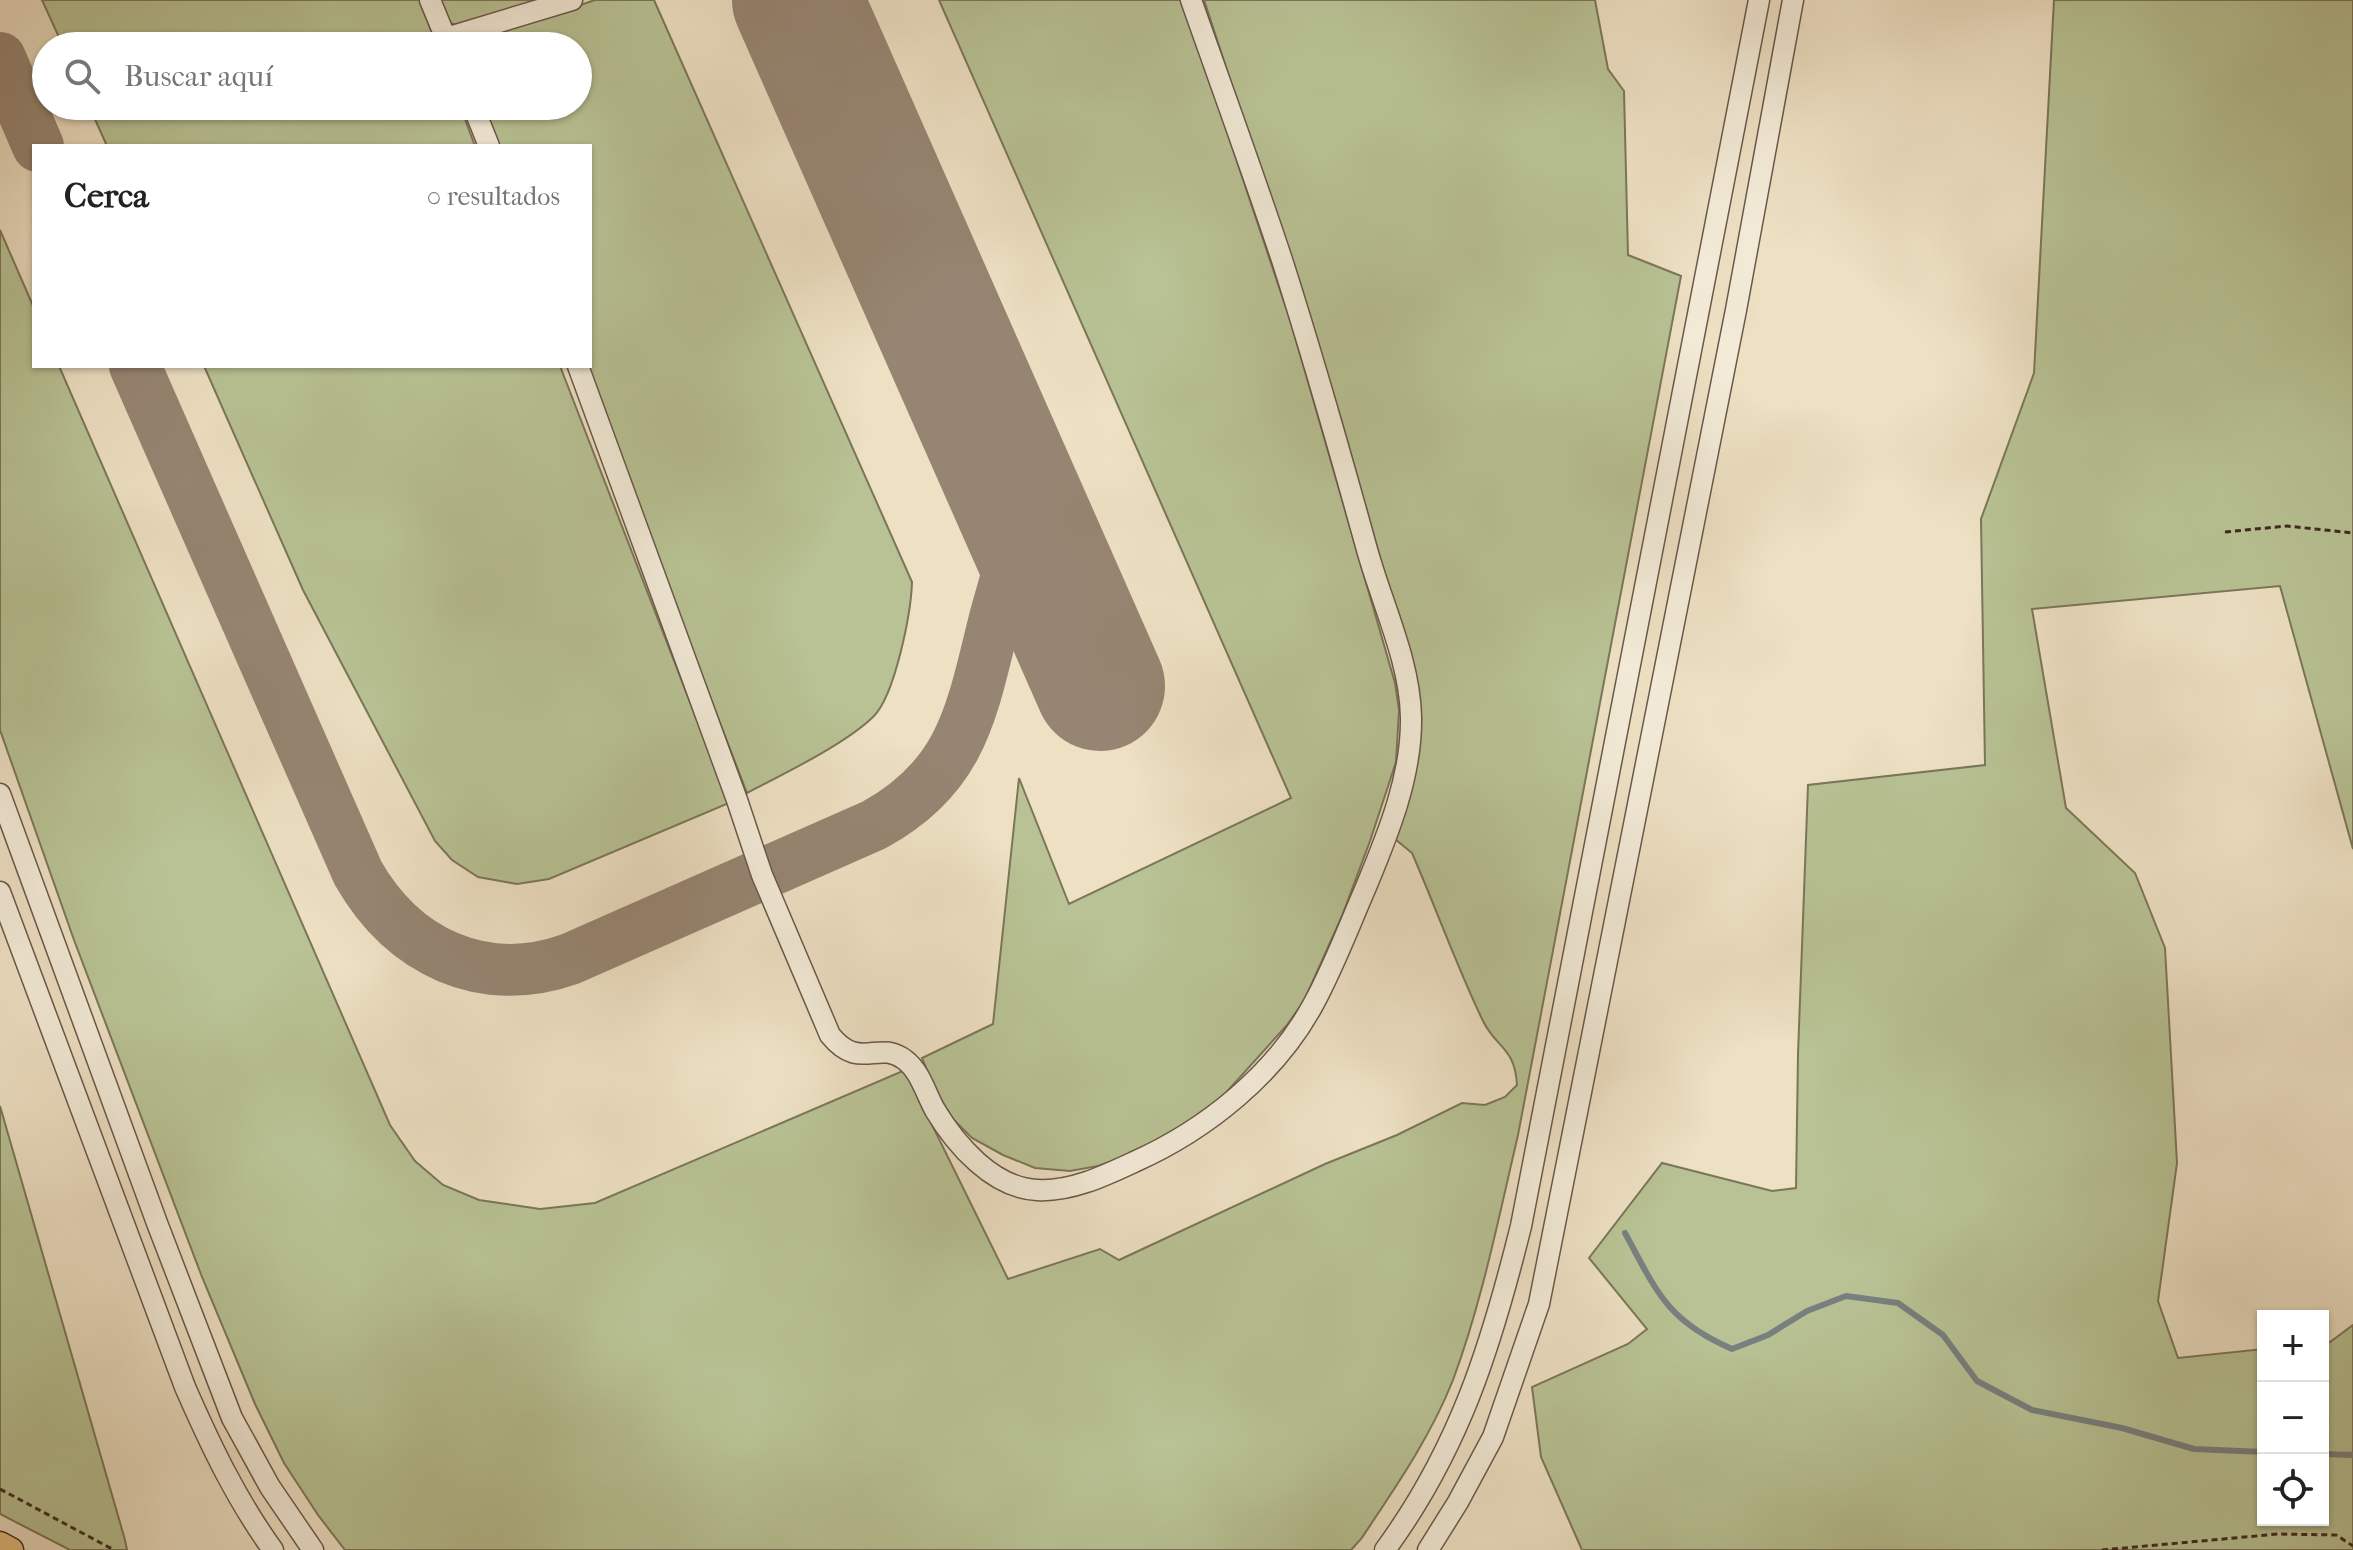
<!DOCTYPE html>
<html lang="es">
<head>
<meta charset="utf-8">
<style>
	body { margin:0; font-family:"IM FELL French Canon",serif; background:#f6f6f6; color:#222 }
	.controls { position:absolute; right:24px; bottom:24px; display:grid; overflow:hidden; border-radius:0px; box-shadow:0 2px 6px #0004 }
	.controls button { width:72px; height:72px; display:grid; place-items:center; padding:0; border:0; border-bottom:2px solid #e0e0e0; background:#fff; color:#222; font:40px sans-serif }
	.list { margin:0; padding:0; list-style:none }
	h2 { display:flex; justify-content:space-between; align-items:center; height:104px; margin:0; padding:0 32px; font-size:34px }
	h2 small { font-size:26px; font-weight:400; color:#767676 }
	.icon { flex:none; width:44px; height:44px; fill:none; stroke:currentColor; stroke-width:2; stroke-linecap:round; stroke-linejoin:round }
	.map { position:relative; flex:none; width:2353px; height:1550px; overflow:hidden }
	.search { position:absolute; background:#fff; box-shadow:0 2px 6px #0004; left:32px; top:32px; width:560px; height:88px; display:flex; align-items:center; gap:20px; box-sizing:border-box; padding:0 28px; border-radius:44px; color:#767676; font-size:30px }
	.panel { position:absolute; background:#fff; box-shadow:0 2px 6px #0004; left:32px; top:144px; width:560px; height:224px; border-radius:0px }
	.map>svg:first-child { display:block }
</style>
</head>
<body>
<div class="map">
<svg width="2353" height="1550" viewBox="0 0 2353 1550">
	<rect width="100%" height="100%" fill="#ede0c3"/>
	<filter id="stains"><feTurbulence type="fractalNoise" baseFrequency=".0025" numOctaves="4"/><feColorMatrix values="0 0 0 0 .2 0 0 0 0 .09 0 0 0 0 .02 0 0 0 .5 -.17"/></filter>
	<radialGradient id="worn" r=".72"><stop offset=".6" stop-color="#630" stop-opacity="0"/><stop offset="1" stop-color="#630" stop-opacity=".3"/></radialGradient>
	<path fill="#b8c294" stroke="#7b765a" stroke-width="2" d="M42,0H429L421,4L437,46H63Z
		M440,0H539L457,25L450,23Z
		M595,0H654L912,582C911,613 895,696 873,717C844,745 783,774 747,793L582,366H590V146H497L482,106H578V46H459Z
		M939,0H1183L1291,323L1395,683L1399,710L1396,762L1370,841L1342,916L1304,1001L1287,1025L1223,1096L1186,1123L1130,1155L1098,1166L1070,1171L1035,1168L1003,1155L972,1138L953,1119L935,1090L922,1058L993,1024L1019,778L1069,904L1291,798Z
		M1204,0H1595L1608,69L1624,91L1628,255L1681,276L1518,1135C1499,1216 1482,1302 1453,1380C1430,1438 1395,1488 1361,1539L1351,1550H345L318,1515L284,1463L255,1404L202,1277L74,940L0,730V230L34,308V366H59L390,1125L415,1161L443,1185L479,1200L540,1209L595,1203L905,1070L1008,1279L1100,1249L1119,1260L1325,1164L1397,1135L1462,1103L1485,1105L1505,1097L1517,1085C1515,1047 1496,1048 1483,1021C1457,967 1436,908 1412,853L1395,839L1409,661L1341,419Z
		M2054,0H2353V849L2280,586L2032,609L2066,808L2135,873L2165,948L2177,1163L2158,1301L2178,1358L2263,1349V1520H2323V1343L2330,1342L2353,1325V1550H1582L1541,1457L1532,1387L1628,1344L1647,1329L1589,1258L1662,1163L1772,1191L1796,1188L1798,1054L1808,785L1985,765L1981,519L2034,373Z
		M89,106H460L475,146H107Z
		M204,366H560L729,803L549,879L517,884L478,877L452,860L435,841L303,590Z
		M0,1106L125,1540L127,1550H70L0,1514Z"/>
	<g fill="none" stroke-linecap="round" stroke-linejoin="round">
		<path stroke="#788080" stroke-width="6" d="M1625,1233C1657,1292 1667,1321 1732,1349L1768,1335L1807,1311L1846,1296L1898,1303L1943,1335L1977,1381L2032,1410L2122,1428L2194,1449L2263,1452
			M2323,1454L2353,1455"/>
		<path stroke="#968572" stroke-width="52" d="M0,58L38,146
			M135,366L358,873C403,952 483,990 570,959L874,825C964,776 972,709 995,618C1003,587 1016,554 1014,522C1012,495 1002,470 993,446"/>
		<path stroke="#968572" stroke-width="130" d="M797,0L1100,686"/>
		<defs>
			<path id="minor" d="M430,0L449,46
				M446,38L572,0
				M473,106L489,146
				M578,366L737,800L762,875L830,1035C860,1072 878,1039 905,1060C920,1071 926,1094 935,1110C956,1145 993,1188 1037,1190C1070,1192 1104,1176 1134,1162C1206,1130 1276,1074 1314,1003C1334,966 1349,926 1366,887C1388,834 1412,776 1411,717C1410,660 1381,602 1366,546C1340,452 1313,357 1283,263C1254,175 1222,88 1191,0
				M0,794L157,1223L232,1418L270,1487L313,1550
				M0,892L185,1387C210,1444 236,1499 273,1550
				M1385,1550C1459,1449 1491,1347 1521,1226L1759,0
				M1428,1550L1458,1502L1493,1437L1539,1304L1736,310L1793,0"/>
			<path id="major" d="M0,1544L11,1550"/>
		</defs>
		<use href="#minor" stroke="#6a584a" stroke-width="23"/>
		<use href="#major" stroke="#3e2a21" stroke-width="27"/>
		<path stroke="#3e2a21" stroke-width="3" stroke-dasharray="6 4" stroke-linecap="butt" d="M2225,532L2287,526L2353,533
			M0,1489L114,1550
			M2102,1550L2278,1534L2336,1535L2353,1546"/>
		<use href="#minor" stroke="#f3ebd8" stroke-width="20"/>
		<use href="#major" stroke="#e6c082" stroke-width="24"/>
	</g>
	<rect width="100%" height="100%" filter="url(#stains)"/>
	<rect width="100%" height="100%" fill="url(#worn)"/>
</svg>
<div class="controls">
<button>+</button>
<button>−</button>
<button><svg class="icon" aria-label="locate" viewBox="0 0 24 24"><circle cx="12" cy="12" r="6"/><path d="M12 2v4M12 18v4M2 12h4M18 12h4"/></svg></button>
</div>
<div class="search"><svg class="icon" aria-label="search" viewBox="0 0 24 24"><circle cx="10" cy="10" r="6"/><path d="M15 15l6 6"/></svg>Buscar aquí</div>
<section class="panel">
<h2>Cerca<small>0 resultados</small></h2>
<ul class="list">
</ul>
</section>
</div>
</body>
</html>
